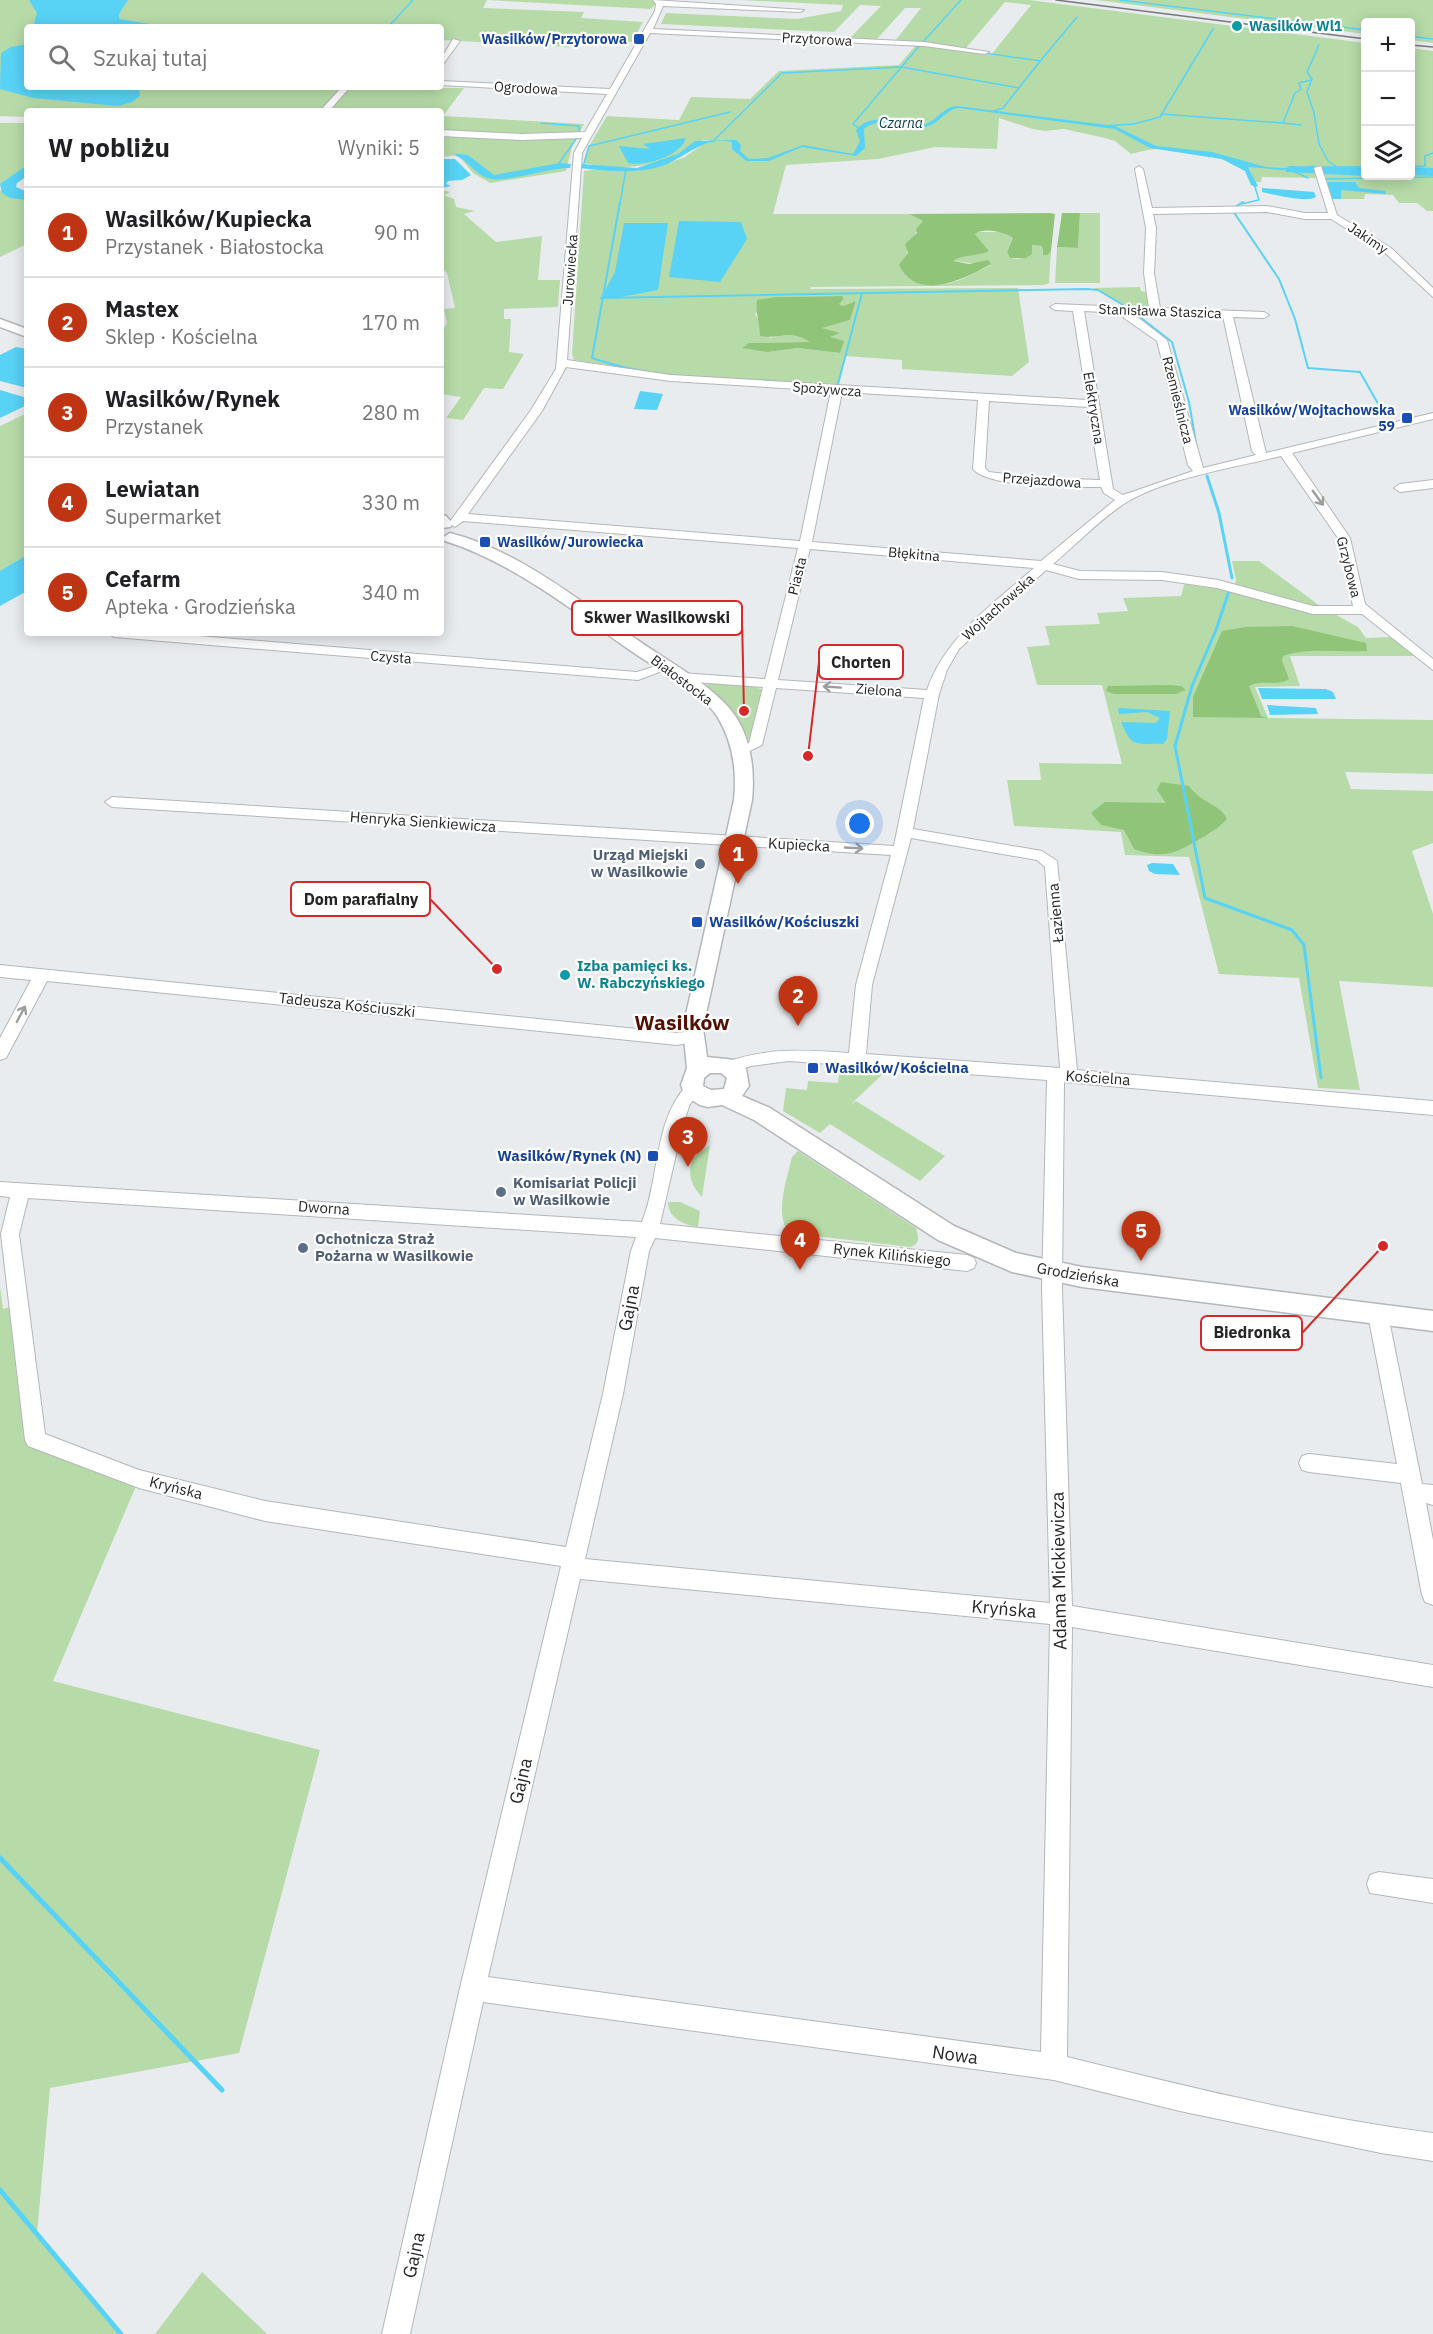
<!DOCTYPE html>
<html lang="pl">
<head>
<meta charset="utf-8">
<style>
	body { margin:0; font-family:"IBM Plex Sans",sans-serif; background:#f6f6f6; color:#202124 }
	.controls { position:absolute; right:18px; top:18px; display:grid; overflow:hidden; border-radius:6px; box-shadow:0 3px 15px #0003 }
	.controls button { width:54px; height:54px; display:grid; place-items:center; padding:0; border:0; border-bottom:2px solid #e0e0e0; background:#fff; color:#202124; font:30px sans-serif }
	.you { position:absolute; left:860px; top:824px; width:21px; height:21px; margin:-15px; border:4px solid #fff; border-radius:50%; background:#1a73e8; box-shadow:0 0 0 9px #1a73e833 }
	.badge { display:grid; place-items:center; width:39px; height:39px; border-radius:50%; background:#bf3513; color:#fff; font-size:20px; font-weight:700 }
	.pin { position:absolute; translate:-50% -50px; filter:drop-shadow(0 2px 3px #0008) }
	.pin::after { content:''; position:absolute; top:32px; width:21px; height:18px; background:inherit; clip-path:polygon(0 0,100% 0,50% 100%) }
	.list { margin:0; padding:0; list-style:none }
	h2 { display:flex; justify-content:space-between; align-items:center; height:78px; margin:0; padding:0 24px; font-size:26px }
	h2 small { font-size:20px; font-weight:400; color:#757577 }
	.list li { display:grid; grid-template-columns:39px 1fr auto; gap:18px; align-items:center; box-sizing:border-box; height:90px; padding:0 24px; border-top:2px solid #e0e0e0 }
	.list b { display:block; font-size:22px; white-space:nowrap }
	.list p { margin:0; font-size:20px; white-space:nowrap; color:#757577 }
	.list em { font-size:20px; font-style:normal; color:#757577 }
	.icon { flex:none; width:33px; height:33px; fill:none; stroke:currentColor; stroke-width:2; stroke-linecap:round; stroke-linejoin:round }
	.map { position:relative; flex:none; width:1433px; height:2334px; overflow:hidden }
	.search { position:absolute; background:#fff; box-shadow:0 3px 15px #0003; left:24px; top:24px; width:420px; height:66px; display:flex; align-items:center; gap:15px; box-sizing:border-box; padding:0 21px; border-radius:6px; color:#757577; font-size:22px }
	.panel { position:absolute; background:#fff; box-shadow:0 3px 15px #0003; left:24px; top:108px; width:420px; height:528px; border-radius:6px }
	.map>svg:first-child { display:block }
</style>
</head>
<body>
<div class="map">
<svg width="1433" height="2334" viewBox="0 0 1433 2334">
	<rect width="100%" height="100%" fill="#e9ecef"/>
	<path fill="#b7dba8" fill-rule="evenodd" d="M0,0H657L658,1L651,9L487,0L483,8L584,12L581,18L643,22L632,42L576,40L570,47L441,40V27H27V87L464,88L443,116L584,124L572,147L566,171L490,183L473,173L458,155L441,157V111H27V117L0,116Z
		M741,0H1029L1365,43L1366,176H1410L1411,48L1433,51V211H1427L1417,203H1399L1393,195L1365,194L1364,199H1324L1319,178L1262,177L1261,182H1255L1250,170C1212,154 1171,141 1131,154L1115,141L1105,138L1064,129L1045,131L1033,129L999,118L997,149L935,147L878,159L786,165L773,214H909L923,221L907,248L906,276C943,294 958,281 991,265L952,261C961,253 977,257 989,251L975,234L976,232H1000L1013,238L1007,252L1010,258L1018,259L1032,254V245L1042,246V253L1048,255L1051,251L1049,283L1044,285L811,287L810,289L1018,288L1029,362L1012,376L902,369V360L845,356L838,387L673,375L574,360L572,354L584,171L610,168L634,171L658,167L685,157L709,140C693,140 689,148 676,155C646,169 615,170 583,163L589,146L607,116L679,120L691,97L750,99L779,71L899,65L916,45L991,55L1031,5L1005,2L966,48L895,41L921,8H905L876,40L850,38L881,6L860,5L834,32L661,24L666,13L797,19L841,11L843,5ZM842,296L844,299L839,304L843,306L856,301L850,320L821,328L839,333L829,337L840,353L798,348L768,352L749,343L812,342L793,333L770,338L755,314L776,297Z
		M1096,0H1433V43L1411,40L1410,22H1366L1365,34Z
		M0,123H27V165L0,185Z
		M0,190L27,200V244L0,257Z
		M441,191H447L450,193L443,195L454,199L456,207L475,211L464,214L496,242L542,236L538,280H560L558,307L504,309V319H511L509,352L524,354L503,389L484,388L463,420L446,418L461,397L441,394V334L447,323L444,309L455,308L447,273L441,267Z
		M1080,213H1100V283H1055L1057,247L1078,248Z
		M1140,287L1141,291L1148,292L1150,306C1130,313 1111,297 1094,288Z
		M27,413V562L0,578V426Z
		M1232,561H1259L1320,606L1358,627L1366,638L1391,637L1415,656H1290L1300,686L1255,687L1268,718L1433,720V774L1345,772L1351,789L1433,791V843L1412,851L1433,914V987L1339,981L1360,1090L1318,1088L1299,978L1219,974L1189,857L1125,855L1121,832L1014,826L1007,780H1041L1039,763L1122,764L1102,685H1037L1027,647L1050,645L1045,626L1100,624L1097,613L1128,611L1123,598L1181,596L1184,584L1233,591L1236,580Z
		M707,683L753,685L762,690L750,739H747L737,717L727,704L709,689Z
		M840,1067L887,1070L849,1106L856,1101L945,1156L920,1181L830,1124L820,1133L783,1111L786,1088L807,1090L808,1081L838,1083Z
		M710,1145L702,1197C691,1185 686,1173 694,1157Z
		M798,1151L916,1228C919,1237 920,1244 910,1247L789,1233C774,1214 787,1179 792,1157Z
		M668,1202H680L700,1211L698,1227C684,1225 668,1218 668,1202Z
		M0,1286L3,1309L20,1304L35,1440L139,1479L53,1681L320,1750L239,2053L50,2088L37,2234L121,2334H0Z
		M202,2272L267,2334H155Z"/>
	<path fill="#90c579" d="M1050,213L1055,214L1051,251L1048,255H1043L1042,246L1032,245V254L1026,258H1010L1007,252L1013,238C1002,232 985,227 975,234L989,251C978,257 962,254 953,261L969,264L988,260L991,264C965,279 917,303 899,265L908,253L905,244L917,233L916,229L923,221L909,214Z
		M1062,213H1080L1078,248L1057,247Z
		M842,296L844,299L839,304L843,306L856,301L850,320L822,328L840,333L830,337L844,341L840,353L798,348L768,352L742,348L749,343L810,342C787,328 783,340 760,336C760,322 755,314 757,300L776,297Z
		M1292,626L1366,643L1367,651C1339,653 1310,647 1283,656L1282,661L1289,679C1277,687 1262,679 1249,686L1261,716L1268,718L1193,717V697L1222,631L1245,627Z
		M1170,685L1181,686L1186,690L1176,694H1114L1106,691L1108,686Z
		M1161,782L1189,786C1201,803 1220,804 1227,819C1219,828 1214,830 1205,836C1179,851 1166,861 1134,849L1124,830L1101,825L1091,813L1105,802L1166,803L1157,790Z"/>
	<path fill="#58d2f5" d="M29,0H128L119,14V19L150,24L148,27H33L37,13Z
		M27,44V87H139L140,96L132,102L118,106L33,98L0,89L1,53L11,47Z
		M957,106L1115,126L1156,146L1212,152L1266,167L1316,170L1317,173L1248,167L1258,186L1255,187L1251,185L1245,171L1222,159L1150,148L1115,129L959,108C945,109 939,126 923,127C902,129 883,114 864,129L865,148L856,156L802,147L769,161H746L732,149V142C703,135 685,159 659,167C635,174 605,171 580,168L581,164L637,168L678,154L695,141L736,140L741,145L740,151L749,159L768,158L803,145L853,154L860,141L856,130C874,109 899,127 920,125C936,124 941,107 957,106Z
		M686,138C681,156 644,167 628,163L619,146L650,149L643,144Z
		M441,152L468,155L494,175L560,163L571,164L570,168C548,168 508,182 492,179C476,177 469,160 454,155L457,154Z
		M441,159H455L471,175L462,180L448,181L446,184L451,186L441,188Z
		M27,165V176L17,183L16,187L27,192V200L10,198L2,193L0,184Z
		M1327,182H1355L1359,188L1385,191L1386,194L1341,190V199H1330Z
		M1262,188L1314,192L1316,197C1306,203 1275,195 1262,192Z
		M679,221L741,222L747,239L720,282L669,277Z
		M624,223H668L658,290L621,297L601,298L615,272Z
		M16,347L27,349V388L0,381V355Z
		M0,390L27,398V405L0,418Z
		M640,391L663,394L657,410L634,409Z
		M27,555V591L0,606V571Z
		M1258,688L1326,689L1333,692L1336,699H1262Z
		M1267,705L1316,708L1318,714L1270,715Z
		M1118,708L1170,711L1167,739L1163,744C1136,743 1132,749 1121,722L1156,723L1160,718L1147,712L1119,714Z
		M1152,863L1173,864L1180,875L1155,874L1149,871L1147,865Z"/>
	<g fill="none" stroke-linecap="round" stroke-linejoin="round">
		<path stroke="#58d2f5" stroke-width="1.5" d="M1120,0L1366,30
			M388,27L413,0
			M1410,36L1433,39
			M922,43L961,0
			M1319,45L1307,72L1312,79L1307,92L1314,113L1319,144L1328,161L1337,167
			M984,53L1041,61
			M1042,59L1077,17
			M994,111L1003,108L1041,60
			M1161,114L1283,123L1295,93L1301,89L1299,83L1311,80
			M541,123L579,126V134
			M1283,123L1301,125
			M1103,126L1134,124L1160,117L1213,29
			M860,129L853,124L921,44
			M712,142L782,73L901,67L1019,88
			M567,152L578,136
			M558,165L566,153
			M1410,166H1425V156L1433,153
			M583,167L589,146L730,112
			M1323,167H1366
			M1293,170L1314,166
			M1293,171L1308,178
			M1325,179L1433,177
			M620,204L626,169
			M1241,204L1259,200L1255,187"/>
		<path stroke="#58d2f5" stroke-width="2" d="M620,202L592,358C651,379 713,378 775,381
			M1235,207L1243,202
			M1233,211L1279,279L1295,319L1308,368L1360,372L1385,416
			M601,298L1087,289L1098,290L1123,305
			M1136,314L1172,342L1189,402L1197,449
			M838,384L862,293"/>
		<path stroke="#58d2f5" stroke-width="3" d="M1207,476L1219,513L1232,578
			M1230,588L1216,630L1192,686L1175,746L1205,898L1292,930L1304,945L1321,1078"/>
		<path stroke="#58d2f5" stroke-width="5" d="M0,1858L222,2090
			M0,2190L121,2334"/>
		<path fill="#58d2f5" fill-rule="evenodd" d="M1290,166L1366,168V176L1286,172V168Z
			M1410,167L1433,168V176L1410,175Z"/>
		<defs>
			<path id="minor" d="M653,0L804,10L800,12L663,6L653,29L924,42L989,52L985,54L924,46L650,33L582,153L567,360L671,375L1087,400L1073,311L1055,310L1050,307L1055,304L1149,308L1144,273L1146,228L1135,169L1139,166L1143,169L1152,208L1267,206L1305,213H1328L1314,168L1321,166L1337,215L1391,248L1433,288V297L1384,252L1331,219H1305L1267,212L1153,214L1156,228L1154,273L1160,308L1264,312L1269,315L1264,318L1233,317L1266,453L1433,413V419L1292,453L1350,538L1365,604L1433,659V670L1362,614H1313L1217,588L1162,580L1079,579L1046,570L959,649L947,670L939,694L913,829L1042,851L1057,861L1077,1070L1433,1101V1115L1064,1082L1062,1288L1072,1606L1433,1665V1687L1072,1627L1067,2057C1188,2087 1310,2117 1433,2133V2161L1381,2153L1180,2111L1054,2080L483,2002L410,2334H382L460,1988L561,1566L265,1521L139,1488L28,1446L25,1440L1,1234L10,1197L0,1196V1182L642,1222C660,1178 653,1122 687,1085H699L702,1090L690,1104L683,1124L660,1224L967,1255L974,1258L976,1263L974,1268L967,1271L655,1238L649,1251L623,1394L585,1559L1050,1603L1042,1288L1047,1080L789,1061L751,1066L730,1073L721,1067L724,1063C768,1047 803,1050 849,1053L856,985L891,855L112,807L105,802L112,797L894,846L924,698L776,688L762,745L741,755L734,751L749,743L763,687L681,681L674,677L681,673L765,679L798,548L463,521L455,527L449,523L531,410L556,369L574,153L582,138L521,140L441,136V130L521,134L585,132L607,94L441,85V81L610,89L655,11L656,4ZM1084,311L1121,313L1124,318L1157,341L1188,465L1193,471L1123,495L1113,489ZM1132,313L1223,316L1252,451L1256,455L1203,468L1167,340ZM566,367L671,381L831,391L800,541L468,514L542,411ZM842,392L978,400L973,469C989,488 1074,487 1101,487L1104,493L1115,500L1041,561L812,542ZM989,401L1088,407L1100,480L1039,478L989,472L985,468ZM1281,456L1338,538L1353,606H1313L1218,580L1162,572L1080,571L1053,564C1077,544 1101,518 1127,502C1166,478 1236,467 1281,456ZM810,549L1034,568C993,604 945,637 927,690L778,680ZM911,838L1037,860L1045,867L1060,1068L866,1054L872,985ZM28,1198L636,1237L631,1251L603,1394L566,1547L265,1501L139,1470L45,1434L19,1234ZM580,1579L1050,1624L1041,2052L488,1977Z
				M453,39L460,41L441,67V59Z
				M342,87H350L329,111H320Z
				M1433,480V488L1400,492L1394,488L1400,484Z
				M107,633H162L637,672L666,663L673,667L638,680L114,637Z
				M0,965L677,1033L694,1031L702,1037L700,1041L677,1045L47,981L6,1058L0,1060V1038L31,980L0,977Z
				M1378,1307L1385,1309L1388,1315L1422,1484L1433,1485V1505L1426,1503L1433,1540V1605L1425,1602L1422,1595L1401,1483L1309,1472L1302,1470L1299,1463L1302,1456L1309,1454L1397,1464L1368,1315L1371,1309Z
				M1379,1872L1433,1879V1903L1370,1893L1367,1884L1370,1875Z"/>
			<path id="major" d="M0,319L27,329V337L0,327Z
				M441,514L446,516L453,524L450,527L441,528Z
				M450,533C520,551 580,602 639,641C669,662 706,681 730,709C751,734 755,770 752,800L703,1028L707,1057L735,1060L746,1069L749,1086L742,1096L770,1108L954,1226L1016,1253L1082,1267L1433,1311V1331L1082,1287L1012,1272L938,1240L754,1120L722,1105L708,1107L700,1105L685,1096L681,1085L687,1068L683,1028L734,800C737,771 733,742 717,716C702,693 661,671 637,655C577,614 515,563 445,541L442,538ZM710,1073H721L727,1078L724,1089L711,1090L703,1086L704,1078Z"/>
		</defs>
		<use href="#minor" stroke="#b4b6b9" stroke-width="2"/>
		<use href="#major" stroke="#b4b6b9" stroke-width="3"/>
		<use href="#minor" fill="#fff" fill-rule="evenodd"/>
		<use href="#major" fill="#fff" fill-rule="evenodd"/>
		<path stroke="#76787a" stroke-width="1.5" d="M1056,0L1366,39
			M1410,45L1433,47"/>
	</g>
	<defs><path id="oneway-shaft" d="M-6 0H5M1.5-3L5.5 0L1.5 3" fill="none" stroke-width="1.6" stroke-linecap="round" stroke-linejoin="round" transform="scale(1.5)"/></defs>
	<g stroke="#9c9d9d">
		<use href="#oneway-shaft" transform="translate(1318 498) rotate(54)"/>
		<use href="#oneway-shaft" transform="translate(832 687) rotate(-176)"/>
		<use href="#oneway-shaft" transform="translate(854 848) rotate(3)"/>
		<use href="#oneway-shaft" transform="translate(21 1014) rotate(-62)"/>
	</g>
	<g fill="#0f9aa8" stroke="#fff" stroke-width="2">
		<circle cx="1237" cy="26" r="6"/>
		<circle cx="565" cy="975" r="6"/>
	</g>
	<g fill="#1a4fb4" stroke="#fff" stroke-width="2">
		<rect x="633" y="33" width="12" height="12" rx="3"/>
		<rect x="1401" y="412" width="12" height="12" rx="3"/>
		<rect x="479" y="536" width="12" height="12" rx="3"/>
		<rect x="691" y="916" width="12" height="12" rx="3"/>
		<rect x="807" y="1062" width="12" height="12" rx="3"/>
		<rect x="647" y="1150" width="12" height="12" rx="3"/>
	</g>
	<g fill="#5c6f8a" stroke="#fff" stroke-width="2">
		<circle cx="700" cy="864" r="6"/>
		<circle cx="501" cy="1192" r="6"/>
		<circle cx="303" cy="1248" r="6"/>
	</g>
	<g text-anchor="middle" stroke-width="4.5" stroke-linejoin="round" paint-order="stroke">
		<g font-size="14" font-weight="bold" fill="#0d838f" stroke="#fff" text-anchor="start">
			<text x="1249" y="31">Wasilków Wl1</text>
		</g>
		<g font-size="14" font-weight="bold" fill="#164399" stroke="#fff" text-anchor="end">
			<text x="627" y="44">Wasilków/Przytorowa</text>
			<text x="1395" y="415">Wasilków/Wojtachowska<tspan x="1395" dy="16">59</tspan></text>
			<text x="497" y="547" text-anchor="start">Wasilków/Jurowiecka</text>
		</g>
		<g font-size="14" fill="#242526" stroke="#fff">
			<text transform="translate(817 39) rotate(3)" y="5">Przytorowa</text>
			<text transform="translate(526 88) rotate(3)" y="5">Ogrodowa</text>
			<text transform="translate(1368 238) rotate(34)" y="5">Jakimy</text>
			<text transform="translate(570 270) rotate(-86)" y="5">Jurowiecka</text>
			<text transform="translate(1160 311) rotate(2)" y="5">Stanisława Staszica</text>
			<text transform="translate(827 389) rotate(4)" y="5">Spożywcza</text>
			<text transform="translate(1178 400) rotate(76)" y="5">Rzemieślnicza</text>
			<text transform="translate(1094 408) rotate(81)" y="5">Elektryczna</text>
			<text transform="translate(1042 480) rotate(4)" y="5">Przejazdowa</text>
			<text transform="translate(914 554) rotate(5)" y="5">Błękitna</text>
			<text transform="translate(1349 567) rotate(76)" y="5">Grzybowa</text>
			<text transform="translate(797 576) rotate(-76)" y="5">Piasta</text>
			<text transform="translate(998 607) rotate(-42)" y="5">Wojtachowska</text>
			<text transform="translate(391 657) rotate(4)" y="5">Czysta</text>
			<text transform="translate(682 680) rotate(37)" y="5">Białostocka</text>
			<text transform="translate(879 690) rotate(4)" y="5">Zielona</text>
		</g>
		<g font-size="14" font-style="italic" fill="#043e4c" stroke="#fff">
			<text x="901" y="128">Czarna</text>
		</g>
		<g font-size="15" fill="#242526" stroke="#fff">
			<text transform="translate(423 822) rotate(4)" y="5">Henryka Sienkiewicza</text>
			<text transform="translate(799 845) rotate(3)" y="5">Kupiecka</text>
			<text transform="translate(1056 913) rotate(-95)" y="5">Łazienna</text>
			<text transform="translate(347 1005) rotate(6)" y="5">Tadeusza Kościuszki</text>
			<text transform="translate(1098 1078) rotate(4)" y="5">Kościelna</text>
			<text transform="translate(324 1208) rotate(4)" y="5">Dworna</text>
			<text transform="translate(892 1255) rotate(6)" y="5">Rynek Kilińskiego</text>
			<text transform="translate(1078 1275) rotate(10)" y="5">Grodzieńska</text>
			<text transform="translate(176 1488) rotate(14)" y="5">Kryńska</text>
		</g>
		<g font-size="15" font-weight="bold" fill="#4e5e75" stroke="#fff" text-anchor="start">
			<text x="688" y="860" text-anchor="end">Urząd Miejski<tspan x="688" dy="17">w Wasilkowie</tspan></text>
			<text x="513" y="1188">Komisariat Policji<tspan x="513" dy="17">w Wasilkowie</tspan></text>
			<text x="315" y="1244">Ochotnicza Straż<tspan x="315" dy="17">Pożarna w Wasilkowie</tspan></text>
		</g>
		<g font-size="15" font-weight="bold" fill="#164399" stroke="#fff" text-anchor="start">
			<text x="709" y="927">Wasilków/Kościuszki</text>
			<text x="825" y="1073">Wasilków/Kościelna</text>
			<text x="641" y="1161" text-anchor="end">Wasilków/Rynek (N)</text>
		</g>
		<g font-size="15" font-weight="bold" fill="#0d838f" stroke="#fff" text-anchor="start">
			<text x="577" y="971">Izba pamięci ks.<tspan x="577" dy="17">W. Rabczyńskiego</tspan></text>
		</g>
		<g font-size="18" fill="#242526" stroke="#fff">
			<text transform="translate(629 1308) rotate(-79)" y="6">Gajna</text>
			<text transform="translate(1059 1571) rotate(-91)" y="6">Adama Mickiewicza</text>
			<text transform="translate(1004 1609) rotate(5)" y="6">Kryńska</text>
			<text transform="translate(521 1781) rotate(-77)" y="6">Gajna</text>
			<text transform="translate(955 2055) rotate(8)" y="6">Nowa</text>
			<text transform="translate(414 2255) rotate(-78)" y="6">Gajna</text>
		</g>
		<g font-size="21" font-weight="bold" fill="#541103" stroke="#fff">
			<text x="682" y="1030">Wasilków</text>
		</g>
	</g>
	<path fill="none" stroke="#d62828" stroke-width="2" d="M744 711L742 618M808 756L819 662M497 969L430 899M1383 1246L1302 1333"/>
	<g fill="#d62828" stroke="#fff" stroke-width="2">
		<circle cx="744" cy="711" r="6"/>
		<circle cx="808" cy="756" r="6"/>
		<circle cx="497" cy="969" r="6"/>
		<circle cx="1383" cy="1246" r="6"/>
	</g>
	<g fill="#fff" stroke="#d62828" stroke-width="2">
		<rect x="572" y="601" width="170" height="34" rx="6"/>
		<rect x="819" y="645" width="84" height="34" rx="6"/>
		<rect x="291" y="882" width="139" height="34" rx="6"/>
		<rect x="1201" y="1316" width="101" height="34" rx="6"/>
	</g>
	<g font-size="16" text-anchor="middle" font-weight="bold" fill="#242526">
		<text x="657" y="623">Skwer Wasilkowski</text>
		<text x="861" y="668">Chorten</text>
		<text x="361" y="905">Dom parafialny</text>
		<text x="1252" y="1338">Biedronka</text>
	</g>
</svg>
<div class="controls">
<button>+</button>
<button>−</button>
<button><svg class="icon" aria-label="layers" viewBox="0 0 24 24"><path d="M12 4l9 5-9 5-9-5zM3 14l9 5 9-5"/></svg></button>
</div>
<div class="you"></div>
<div class="pin badge" style="left:738px;top:884px">1</div>
<div class="pin badge" style="left:798px;top:1026px">2</div>
<div class="pin badge" style="left:688px;top:1167px">3</div>
<div class="pin badge" style="left:800px;top:1270px">4</div>
<div class="pin badge" style="left:1141px;top:1261px">5</div>
<div class="search"><svg class="icon" aria-label="search" viewBox="0 0 24 24"><circle cx="10" cy="10" r="6"/><path d="M15 15l6 6"/></svg>Szukaj tutaj</div>
<section class="panel">
<h2>W pobliżu<small>Wyniki: 5</small></h2>
<ul class="list">
<li><span class="badge">1</span><div><b>Wasilków/Kupiecka</b><p>Przystanek · Białostocka</p></div><em>90 m</em></li>
<li><span class="badge">2</span><div><b>Mastex</b><p>Sklep · Kościelna</p></div><em>170 m</em></li>
<li><span class="badge">3</span><div><b>Wasilków/Rynek</b><p>Przystanek</p></div><em>280 m</em></li>
<li><span class="badge">4</span><div><b>Lewiatan</b><p>Supermarket</p></div><em>330 m</em></li>
<li><span class="badge">5</span><div><b>Cefarm</b><p>Apteka · Grodzieńska</p></div><em>340 m</em></li>
</ul>
</section>
</div>
</body>
</html>
